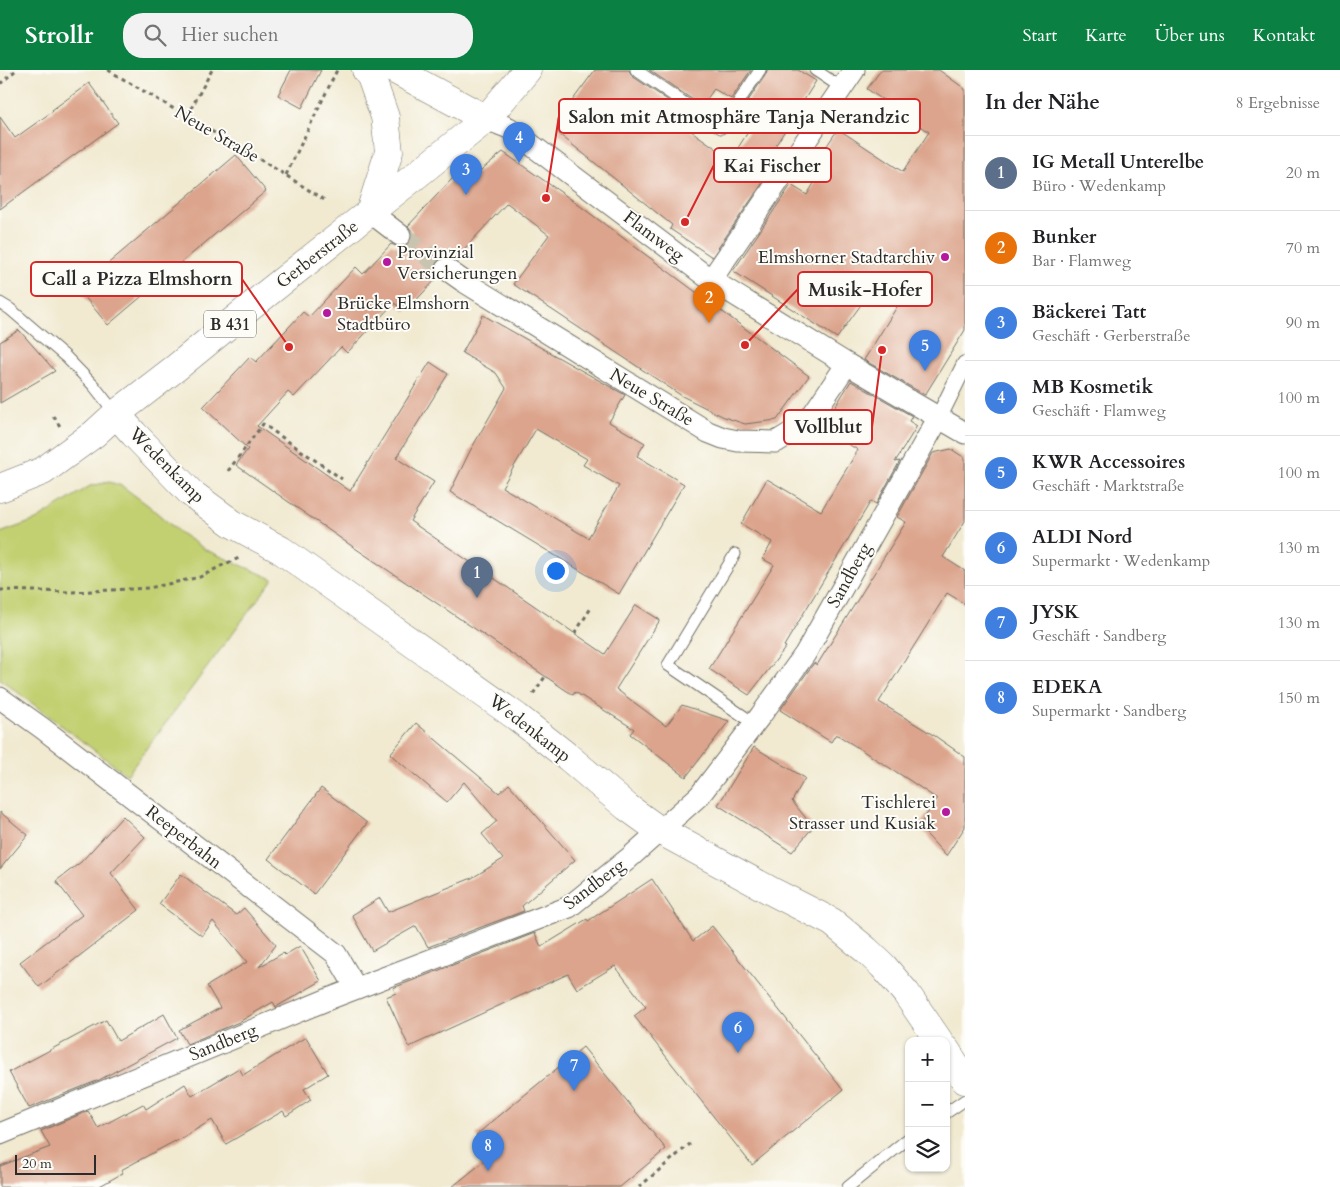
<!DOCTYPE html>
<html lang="de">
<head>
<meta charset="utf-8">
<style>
	body { margin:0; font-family:Cardo,serif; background:#f2f2f2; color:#202124 }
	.controls { position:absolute; right:15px; bottom:15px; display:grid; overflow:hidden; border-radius:10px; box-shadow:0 1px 4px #0004 }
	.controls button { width:45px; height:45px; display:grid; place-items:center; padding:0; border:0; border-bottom:1px solid #e0e0e0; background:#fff; color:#202124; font:25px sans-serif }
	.scale { position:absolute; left:15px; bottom:12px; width:81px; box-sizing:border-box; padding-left:5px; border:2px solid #2b2b2b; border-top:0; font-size:14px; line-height:18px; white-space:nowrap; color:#2b2b2b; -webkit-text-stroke:4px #fdfcf7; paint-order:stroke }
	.you { position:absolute; left:555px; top:500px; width:18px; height:18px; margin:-12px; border:4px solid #fff; border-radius:50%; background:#1a73e8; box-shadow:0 0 0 8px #1a73e833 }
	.badge { display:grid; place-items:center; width:32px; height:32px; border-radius:50%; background:#0b8043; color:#fff; font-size:16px; font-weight:700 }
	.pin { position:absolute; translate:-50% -41px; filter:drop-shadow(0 1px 2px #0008) }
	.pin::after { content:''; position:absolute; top:26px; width:18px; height:15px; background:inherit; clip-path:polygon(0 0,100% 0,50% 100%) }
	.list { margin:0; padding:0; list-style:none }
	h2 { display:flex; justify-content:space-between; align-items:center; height:65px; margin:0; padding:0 20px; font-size:21px }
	h2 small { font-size:16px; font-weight:400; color:#757577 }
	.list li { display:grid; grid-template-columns:32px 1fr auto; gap:15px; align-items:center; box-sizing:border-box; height:75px; padding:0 20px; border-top:1px solid #e0e0e0 }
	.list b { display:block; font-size:19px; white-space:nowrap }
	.list p { margin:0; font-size:16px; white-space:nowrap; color:#757577 }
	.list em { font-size:16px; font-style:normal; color:#757577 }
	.icon { flex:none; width:28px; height:28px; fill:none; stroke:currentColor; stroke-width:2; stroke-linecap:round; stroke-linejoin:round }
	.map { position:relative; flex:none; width:965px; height:1117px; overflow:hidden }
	header { display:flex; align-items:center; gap:30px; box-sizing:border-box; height:70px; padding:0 25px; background:#0b8043; color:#fff }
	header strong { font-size:24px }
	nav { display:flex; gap:28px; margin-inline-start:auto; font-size:18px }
	.search { width:350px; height:45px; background:#f2f2f2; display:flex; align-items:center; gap:12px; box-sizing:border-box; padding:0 18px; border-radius:20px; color:#757577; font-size:19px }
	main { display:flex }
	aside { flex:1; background:#fff }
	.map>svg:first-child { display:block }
</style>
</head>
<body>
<header>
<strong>Strollr</strong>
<div class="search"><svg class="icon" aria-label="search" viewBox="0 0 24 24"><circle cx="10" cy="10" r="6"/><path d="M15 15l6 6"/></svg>Hier suchen</div>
<nav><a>Start</a><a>Karte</a><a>Über uns</a><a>Kontakt</a></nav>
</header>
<main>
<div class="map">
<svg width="965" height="1117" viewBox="0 0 965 1117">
	<rect width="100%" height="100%" fill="#fdfcf7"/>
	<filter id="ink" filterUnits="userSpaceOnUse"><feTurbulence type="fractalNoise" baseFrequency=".02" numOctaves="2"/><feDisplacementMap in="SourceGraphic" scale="10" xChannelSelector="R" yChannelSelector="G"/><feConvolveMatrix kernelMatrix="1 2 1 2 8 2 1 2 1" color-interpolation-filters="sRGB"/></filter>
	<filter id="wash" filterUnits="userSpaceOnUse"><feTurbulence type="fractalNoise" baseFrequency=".0096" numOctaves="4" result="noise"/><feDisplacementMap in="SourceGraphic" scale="20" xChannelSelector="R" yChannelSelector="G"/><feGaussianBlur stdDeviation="1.12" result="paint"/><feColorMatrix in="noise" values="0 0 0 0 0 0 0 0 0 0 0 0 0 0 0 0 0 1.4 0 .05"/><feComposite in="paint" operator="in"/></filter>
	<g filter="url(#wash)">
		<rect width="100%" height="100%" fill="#f1ead1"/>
		<path fill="#c3d071" stroke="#777e4e" d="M109,412L122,416L149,436L180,463L206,480L273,509L127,705L0,609V463L36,450L90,416Z"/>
		<g id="blocks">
			<path fill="#dca48c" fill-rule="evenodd" d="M291,0H321L302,38L278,25Z
				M595,0H629L632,6L694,48L687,58L731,89L758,46L744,37L766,4L767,0H798L816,11L762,97L770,102L712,187L670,159L672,155L559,64L558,50Z
				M649,0H751L731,29L714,19L702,36Z
				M881,0H939L965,19V260L925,325L864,290L903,227L878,211L837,268L733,201L791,115L807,125L829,88L822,83L838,59L903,102L929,62L867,19Z
				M89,13L118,53L0,139V47L15,68L53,41L52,40Z
				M503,82L572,130L809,306L777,350L745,354L724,347L682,326L513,214L549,165L507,133L454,190L447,187L441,188L436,191L434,198V204L437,208L406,241L394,233L347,283L341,277L294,327L288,322L257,356L350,421L430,292L448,304L396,388L434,412L410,451L605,584L636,535L660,550L616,619L666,656L682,635L729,651L686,707L630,664L634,659L575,622L573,625L343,470L236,395L248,379L203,337L250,287L256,292L303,242L309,247L356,197L363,204L391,174L399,177H404L410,173L412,166V161L408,156L466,94L476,104Z
				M236,85L266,121L108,255L78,219Z
				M483,245L625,325L609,352L645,373L637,386L684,414L619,524L450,422L470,381L506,318L496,303L462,283ZM536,359L587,389L583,395L619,416L588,468L502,417Z
				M19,260L55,301L0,333V272Z
				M851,311L912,346L909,351L917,356L895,392L900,391L876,434L871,431L784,576L786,577L749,625L709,599L774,495L763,489L772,472L741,454L767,409L821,441L858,380L822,358Z
				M951,379L965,388V451L943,487L965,501V534L947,523L879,632L935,666L965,687V757L946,786L919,756L937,729L909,710L836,664L831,672L780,640L814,593L817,595L906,452L897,447L933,383Z
				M416,653L499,723L509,714L575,790L522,836L524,841L428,877L416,856L372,881L352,845L380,828L388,842L472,808L503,789L482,764L497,751L464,712L447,732L390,684Z
				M754,677L805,708L792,731L813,757L792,782L718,735Z
				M321,718L367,753L314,824L268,789Z
				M0,742L28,765L0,799Z
				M123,746L145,767L111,803L139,840L39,917L20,892L82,845L56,811L81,792Z
				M181,804L236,845L244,838L276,875L259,897L283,883L285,885L300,876L321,911L276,937L273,932L239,952L187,974L179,960L220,938L207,916L247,892L213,851L202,866L159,834Z
				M652,809L693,871L712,856L843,1020L752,1095L634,946L646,937L615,896L577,919L568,904L409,977L386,927L396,923L393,918L535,863L541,877L587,849L588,851Z
				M164,944L177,968L99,1010L29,1038L9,1002L106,950L118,971Z
				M306,967L328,1004L304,1019L311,1030L286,1046L283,1041L226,1074L212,1050L175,1072V1071L121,1100L123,1103L98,1117H0V1096L50,1077L41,1061L88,1041L98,1058L143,1034L146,1039L185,1014L192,1026L239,998L243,1005Z
				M583,977L666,1079L620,1117H452L492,1085L476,1065Z"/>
		</g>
	</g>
	<g filter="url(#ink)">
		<use href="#blocks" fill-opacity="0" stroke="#706e65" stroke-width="1"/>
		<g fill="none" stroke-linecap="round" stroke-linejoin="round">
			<path stroke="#c9c4b0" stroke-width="21" stroke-dasharray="21 11" stroke-linecap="butt" d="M400,165L446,199"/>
			<defs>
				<path id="service" d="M636,0L721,58L760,0
					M815,0L842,18
					M0,233L10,239L66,287L94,316L116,344
					M735,484L668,595L755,654
					M946,1043L965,1030
					M848,1117L909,1068"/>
				<path id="pedestrian" d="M939,347L965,294"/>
				<path id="minor" d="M486,49L509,58L711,210L847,294L965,363
					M370,142L400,165
					M446,199L463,211L708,362L723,368L738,371L776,372L807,353L847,294
					M711,210L854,0
					M0,628L42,658L336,884L356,918
					M0,1064L331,928L569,837L628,789L700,725L761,645L805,584L939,347"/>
				<path id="secondary" d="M366,0L371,7L385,47L389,82L370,142
					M395,0L486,49
					M116,344L134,364L191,423L233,454L281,480L517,647L568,687L627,737L659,760L773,822L832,852L866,880L883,896L906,923L939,971
					M946,980L965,1010"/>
				<path id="primary" d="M0,418L43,401L94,364L116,344L177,297L265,225L414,107L486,49L527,0"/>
			</defs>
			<use href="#service" stroke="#706e65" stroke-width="13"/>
			<use href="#pedestrian" stroke="#706e65" stroke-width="18"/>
			<use href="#minor" stroke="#706e65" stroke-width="23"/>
			<use href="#secondary" stroke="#706e65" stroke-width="29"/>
			<use href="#primary" stroke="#706e65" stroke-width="29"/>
			<path stroke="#706e65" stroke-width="3" stroke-dasharray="4 4" stroke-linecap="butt" d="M108,0L279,101L326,131
				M0,14L16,0
				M187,46L212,0
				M286,105L337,0
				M53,346L60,356
				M228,401L263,354L342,409
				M0,520L72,522L149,518L200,507L223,495L239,488
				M575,563L591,538
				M533,624L545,607
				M639,1117L690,1074"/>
			<use href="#service" stroke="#fff" stroke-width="11"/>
			<use href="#pedestrian" stroke="#fff" stroke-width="16"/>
			<use href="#minor" stroke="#fff" stroke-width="21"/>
			<use href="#secondary" stroke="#fff" stroke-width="28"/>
			<use href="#primary" stroke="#fff" stroke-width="28"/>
		</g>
	</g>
	<g fill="#b5179e" stroke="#fdfcf7" stroke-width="2">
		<circle cx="945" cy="187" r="5"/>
		<circle cx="387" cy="192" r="5"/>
		<circle cx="327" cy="243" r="5"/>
		<circle cx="946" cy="742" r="5"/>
	</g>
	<g text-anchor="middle" stroke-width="4" stroke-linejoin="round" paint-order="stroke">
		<rect fill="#fdfcf7" stroke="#6a6a68" stroke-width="1" x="204" y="240.5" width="52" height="27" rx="4"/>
		<g font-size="16" font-weight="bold" fill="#2b2b2b">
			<text x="230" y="260">B 431</text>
		</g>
		<g font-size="18" fill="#2b2b2b" stroke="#fdfcf7">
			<text transform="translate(217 64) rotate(30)" y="6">Neue Straße</text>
			<text transform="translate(654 166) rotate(37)" y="6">Flamweg</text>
			<text transform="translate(317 184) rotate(-38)" y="6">Gerberstraße</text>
			<text transform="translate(652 327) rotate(31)" y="6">Neue Straße</text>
			<text transform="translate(167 395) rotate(45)" y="6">Wedenkamp</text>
			<text transform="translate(849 505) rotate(-61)" y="6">Sandberg</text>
			<text transform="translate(530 658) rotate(38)" y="6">Wedenkamp</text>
			<text transform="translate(184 767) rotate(38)" y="6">Reeperbahn</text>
			<text transform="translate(594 814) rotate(-37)" y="6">Sandberg</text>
			<text transform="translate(223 972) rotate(-22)" y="6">Sandberg</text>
		</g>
		<g font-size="18" fill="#2b2b2b" stroke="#fdfcf7" text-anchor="start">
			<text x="397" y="188">Provinzial<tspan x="397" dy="21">Versicherungen</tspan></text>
			<text x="935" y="193" text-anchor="end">Elmshorner Stadtarchiv</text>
			<text x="337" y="239">Brücke Elmshorn<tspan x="337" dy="21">Stadtbüro</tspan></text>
			<text x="936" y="738" text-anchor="end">Tischlerei<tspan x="936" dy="21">Strasser und Kusiak</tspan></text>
		</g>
	</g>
	<path fill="none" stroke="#d62828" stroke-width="2" d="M546 128L559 46M685 152L714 95M289 277L242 209M745 275L798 219M882 280L872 357"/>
	<g fill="#d62828" stroke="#fdfcf7" stroke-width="2">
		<circle cx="546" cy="128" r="5"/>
		<circle cx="685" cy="152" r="5"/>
		<circle cx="289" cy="277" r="5"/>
		<circle cx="745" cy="275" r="5"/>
		<circle cx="882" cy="280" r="5"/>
	</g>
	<g fill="#fdfcf7" stroke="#d62828" stroke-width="2">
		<rect x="559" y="29" width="361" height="34" rx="5"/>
		<rect x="714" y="78" width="117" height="34" rx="5"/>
		<rect x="31" y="192" width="211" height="34" rx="5"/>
		<rect x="798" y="202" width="134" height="34" rx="5"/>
		<rect x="784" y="340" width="88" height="34" rx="5"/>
	</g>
	<g font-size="19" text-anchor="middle" font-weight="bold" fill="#2b2b2b">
		<text x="739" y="53">Salon mit Atmosphäre Tanja Nerandzic</text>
		<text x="772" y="102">Kai Fischer</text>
		<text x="137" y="215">Call a Pizza Elmshorn</text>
		<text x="865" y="226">Musik-Hofer</text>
		<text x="828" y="363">Vollblut</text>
	</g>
</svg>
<div class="controls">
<button>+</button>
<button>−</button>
<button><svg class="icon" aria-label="layers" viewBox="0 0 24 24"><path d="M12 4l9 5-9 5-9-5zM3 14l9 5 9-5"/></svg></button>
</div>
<div class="scale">20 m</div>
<div class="you"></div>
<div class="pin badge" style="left:477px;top:528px;background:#5c6f8a">1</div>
<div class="pin badge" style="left:709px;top:253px;background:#e8710a">2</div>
<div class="pin badge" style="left:466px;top:125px;background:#3f7fe0">3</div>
<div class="pin badge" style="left:519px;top:93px;background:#3f7fe0">4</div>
<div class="pin badge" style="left:925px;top:301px;background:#3f7fe0">5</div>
<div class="pin badge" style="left:738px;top:983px;background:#3f7fe0">6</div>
<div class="pin badge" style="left:574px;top:1021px;background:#3f7fe0">7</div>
<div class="pin badge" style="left:488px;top:1101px;background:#3f7fe0">8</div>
</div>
<aside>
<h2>In der Nähe<small>8 Ergebnisse</small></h2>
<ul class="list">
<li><span class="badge" style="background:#5c6f8a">1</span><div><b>IG Metall Unterelbe</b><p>Büro · Wedenkamp</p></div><em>20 m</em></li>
<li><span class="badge" style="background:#e8710a">2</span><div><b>Bunker</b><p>Bar · Flamweg</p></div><em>70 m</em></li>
<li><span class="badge" style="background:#3f7fe0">3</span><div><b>Bäckerei Tatt</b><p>Geschäft · Gerberstraße</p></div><em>90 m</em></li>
<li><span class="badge" style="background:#3f7fe0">4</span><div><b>MB Kosmetik</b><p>Geschäft · Flamweg</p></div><em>100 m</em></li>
<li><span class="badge" style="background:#3f7fe0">5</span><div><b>KWR Accessoires</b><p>Geschäft · Marktstraße</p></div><em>100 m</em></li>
<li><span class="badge" style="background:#3f7fe0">6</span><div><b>ALDI Nord</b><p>Supermarkt · Wedenkamp</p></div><em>130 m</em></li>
<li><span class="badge" style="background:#3f7fe0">7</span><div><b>JYSK</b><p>Geschäft · Sandberg</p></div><em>130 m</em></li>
<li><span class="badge" style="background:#3f7fe0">8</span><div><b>EDEKA</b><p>Supermarkt · Sandberg</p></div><em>150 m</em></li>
</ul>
</aside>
</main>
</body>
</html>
